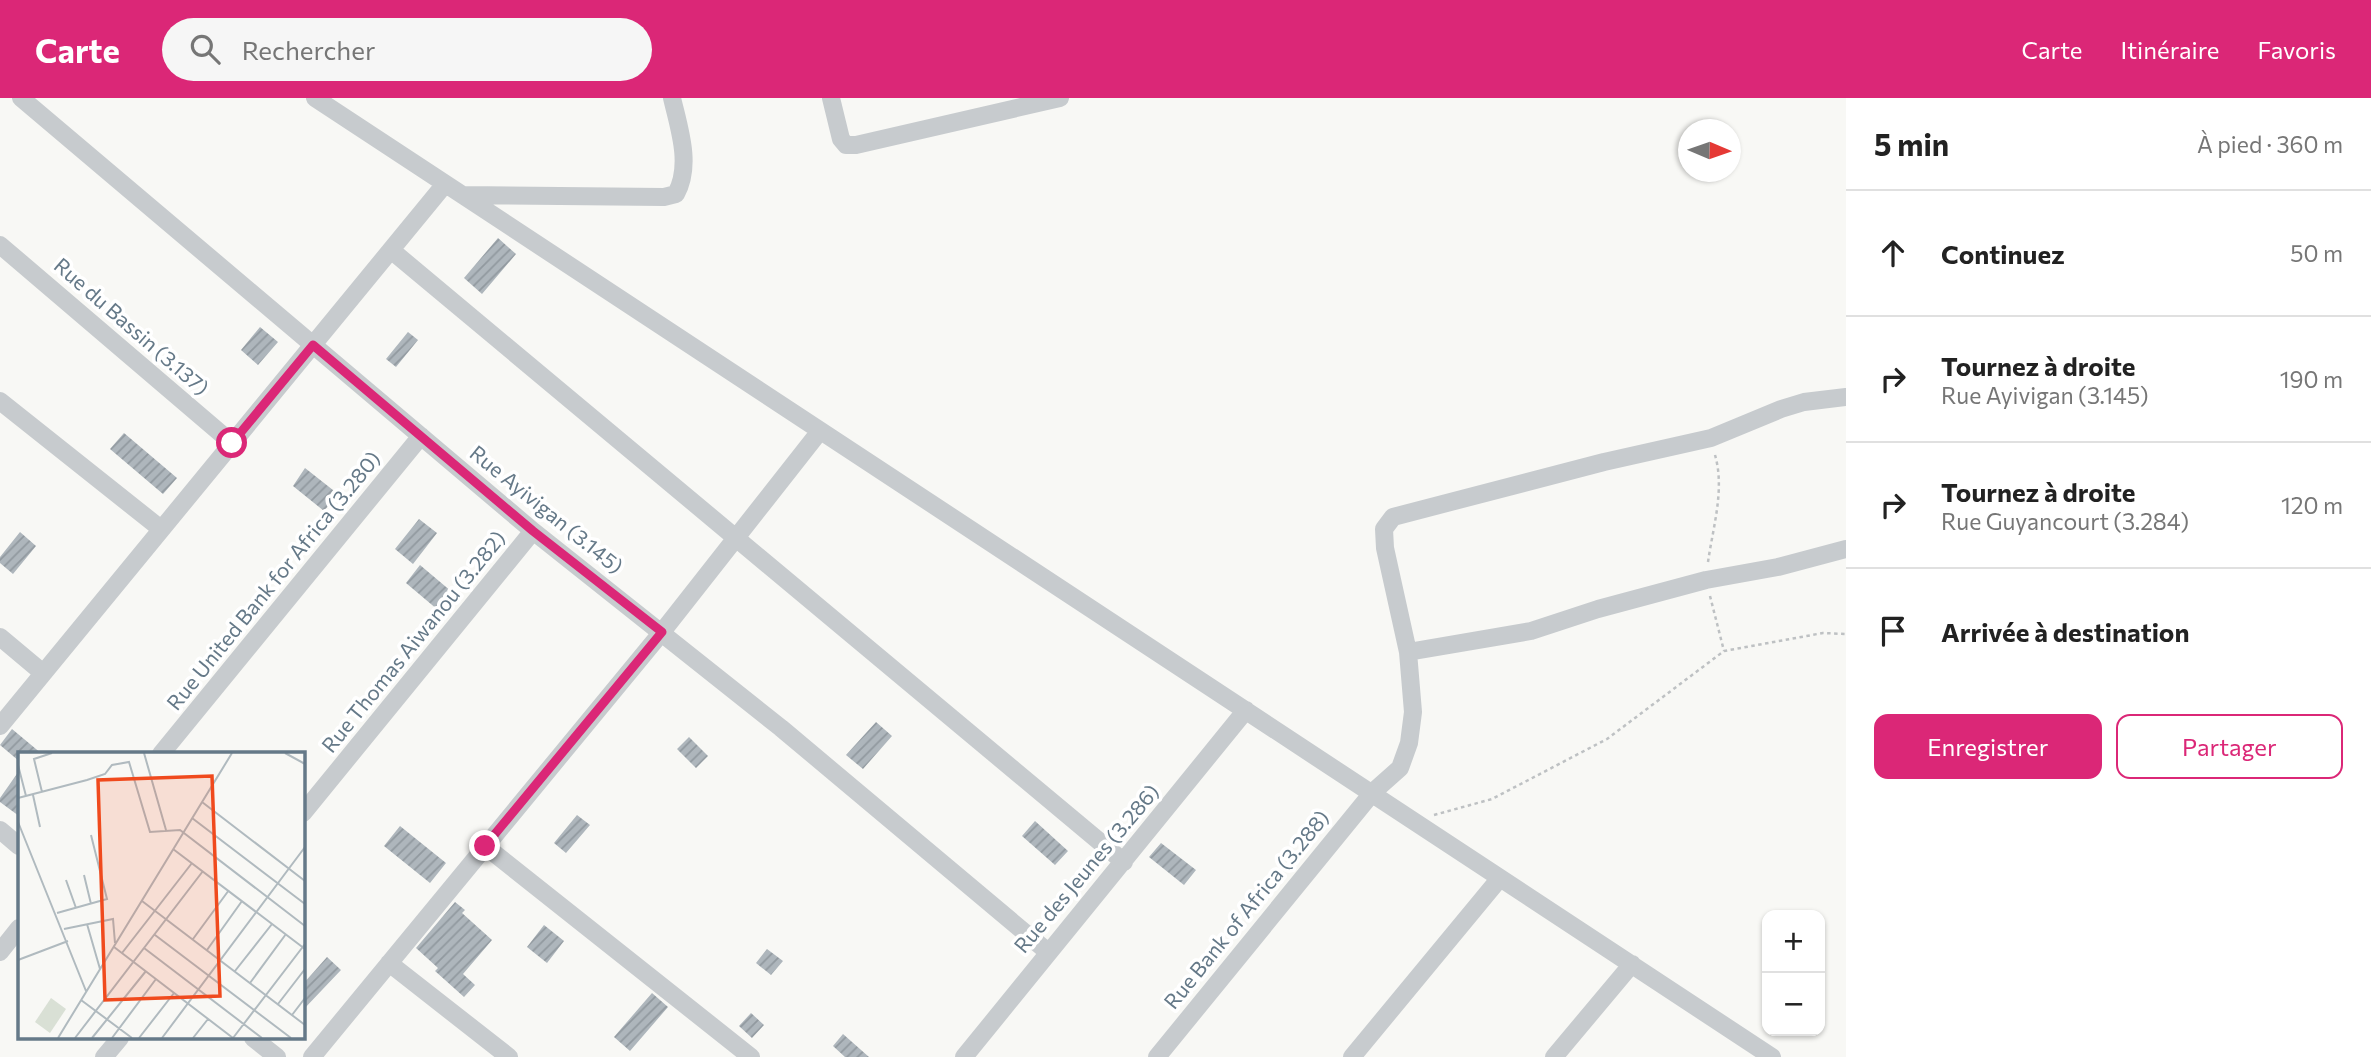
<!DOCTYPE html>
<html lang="fr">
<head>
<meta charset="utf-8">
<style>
	body { margin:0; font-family:Commissioner,sans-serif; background:#f6f6f6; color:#222 }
	.controls { position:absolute; right:21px; bottom:21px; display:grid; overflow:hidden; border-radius:14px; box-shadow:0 2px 5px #0004 }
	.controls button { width:63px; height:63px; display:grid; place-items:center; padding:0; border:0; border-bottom:2px solid #e0e0e0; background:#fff; color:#222; font:35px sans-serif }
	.compass { position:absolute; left:1678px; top:21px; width:63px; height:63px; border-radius:50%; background:#fff; box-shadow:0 2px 5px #0004; rotate:92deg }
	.stop { position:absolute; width:21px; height:21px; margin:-16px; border:5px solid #db2777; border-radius:50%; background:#fff }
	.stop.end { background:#db2777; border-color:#fff; box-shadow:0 2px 7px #0008 }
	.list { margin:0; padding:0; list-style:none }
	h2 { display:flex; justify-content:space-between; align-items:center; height:91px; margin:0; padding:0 28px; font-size:30px }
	h2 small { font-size:23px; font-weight:400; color:#767676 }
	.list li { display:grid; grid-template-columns:46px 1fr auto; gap:21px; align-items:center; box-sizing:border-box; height:126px; padding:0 28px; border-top:2px solid #e0e0e0 }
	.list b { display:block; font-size:26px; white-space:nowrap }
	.list p { margin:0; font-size:23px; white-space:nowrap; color:#767676 }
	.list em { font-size:23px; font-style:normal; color:#767676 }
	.actions { display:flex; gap:14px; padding:21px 28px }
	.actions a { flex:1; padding:16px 0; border:2px solid #db2777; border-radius:14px; text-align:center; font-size:24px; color:#db2777 }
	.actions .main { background:#db2777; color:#fff }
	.icon { flex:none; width:38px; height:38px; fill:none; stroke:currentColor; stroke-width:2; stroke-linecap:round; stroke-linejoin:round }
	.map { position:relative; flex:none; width:1846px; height:959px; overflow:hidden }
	header { display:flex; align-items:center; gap:42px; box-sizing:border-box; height:98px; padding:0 35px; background:#db2777; color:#fff }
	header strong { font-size:33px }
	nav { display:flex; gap:38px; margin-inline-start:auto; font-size:24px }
	.search { width:490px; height:63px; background:#f6f6f6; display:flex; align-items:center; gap:18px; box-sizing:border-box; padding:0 24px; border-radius:38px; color:#767676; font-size:26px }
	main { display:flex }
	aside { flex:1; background:#fff }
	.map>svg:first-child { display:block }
</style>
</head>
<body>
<header>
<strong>Carte</strong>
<div class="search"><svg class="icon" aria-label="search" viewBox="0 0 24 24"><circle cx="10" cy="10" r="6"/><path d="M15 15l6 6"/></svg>Rechercher</div>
<nav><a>Carte</a><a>Itinéraire</a><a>Favoris</a></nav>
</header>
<main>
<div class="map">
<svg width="1846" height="959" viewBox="0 0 1846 959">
	<defs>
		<pattern id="building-hatch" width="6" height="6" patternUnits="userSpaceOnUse" patternTransform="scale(1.75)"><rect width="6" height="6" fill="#aeb6bc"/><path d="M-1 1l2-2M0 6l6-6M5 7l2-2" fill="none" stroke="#91999f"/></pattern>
	</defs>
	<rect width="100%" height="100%" fill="#f8f8f5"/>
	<path fill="url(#building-hatch)" d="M498,140L516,156L482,196L464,180Z
		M260,229L278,244L258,267L241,252Z
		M408,234L418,242L396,269L386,261Z
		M124,335L177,380L163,396L110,351Z
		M305,370L338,396L324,413L293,388Z
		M419,421L437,435L413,466L395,451Z
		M20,434L36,448L13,476L0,465V459Z
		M420,467L452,494L438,512L406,485Z
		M876,624L892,638L863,671L846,657Z
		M12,631L42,656H19V663L0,647Z
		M689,639L708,658L696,670L677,651Z
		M19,673V718L0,704V700Z
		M577,717L590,727L566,755L554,745Z
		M1035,723L1068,753L1055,767L1022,738Z
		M400,728L446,765L430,785L384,748Z
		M1161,745L1196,772L1184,787L1149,759Z
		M455,804L465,812L462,815L492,842L463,876L475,887L464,899L435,873L438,870L416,850Z
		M544,827L564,843L547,865L527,849Z
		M767,851L783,863L771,877L756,865Z
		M327,859L341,872L303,912V886Z
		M652,895L668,909L630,953L614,939Z
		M751,915L764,927L752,940L739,928Z
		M843,936L869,959H845L833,948Z"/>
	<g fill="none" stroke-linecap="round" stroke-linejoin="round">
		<path stroke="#bec1c3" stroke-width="2.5" stroke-dasharray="3.5 3.5" stroke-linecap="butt" d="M1708,464C1713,429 1725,391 1715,357
			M1710,498L1724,553
			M1434,717L1492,701L1607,641L1724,553L1823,535L1846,536"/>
		<path stroke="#c7cbce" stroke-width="18" d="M21,0L533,433L781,630L1048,854
			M315,0L1772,959
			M831,0L841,41L846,47H856L1060,0
			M463,97L664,99L676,96C692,67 679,30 672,0
			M0,147L232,345
			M391,152L1124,764
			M0,303L161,431
			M0,539L43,575
			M1408,554L1531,533L1598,511L1706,482L1778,469L1846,451
			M0,628L445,86
			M161,656L421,338
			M303,715L533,433
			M0,732L19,748
			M485,748L751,959
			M0,854L19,830
			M389,865L509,959
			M253,940L277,959
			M104,959L120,940
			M312,959L662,534L820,333
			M964,959L1246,612
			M1157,959L1373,694L1400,670L1409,645L1413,614L1408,554L1385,450L1384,431L1393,419L1604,364L1711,340L1781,311L1804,304L1846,299
			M1352,959L1500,780
			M1554,959L1632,866"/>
	</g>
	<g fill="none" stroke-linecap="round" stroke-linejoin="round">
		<path stroke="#db2777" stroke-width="9" d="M232,345L313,247L533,433L662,534L485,748"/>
	</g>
	<g text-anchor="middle" stroke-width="7" stroke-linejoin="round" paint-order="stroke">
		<g font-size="21" fill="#657988" stroke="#fff">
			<text transform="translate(131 229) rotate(41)" y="7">Rue du Bassin (3.137)</text>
			<text transform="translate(546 412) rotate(39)" y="7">Rue Ayivigan (3.145)</text>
			<text transform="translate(274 483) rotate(-51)" y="7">Rue United Bank for Africa (3.280)</text>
			<text transform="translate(414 544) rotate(-51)" y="7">Rue Thomas Aiwanou (3.282)</text>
			<text transform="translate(1087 771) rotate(-50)" y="7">Rue des Jeunes (3.286)</text>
			<text transform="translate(1247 812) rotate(-51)" y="7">Rue Bank of Africa (3.288)</text>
		</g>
	</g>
	<g transform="translate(18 654)">
		<rect width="287" height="287" fill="#f8f8f5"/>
		<path d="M33,246L48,257L32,281L17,270Z" fill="#d9e0d5"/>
		<path fill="none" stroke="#b0babf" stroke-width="2" d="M126,1L148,78M267,1L287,12M0,13L8,44M24,40L16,7L34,1M15,43L22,75M0,46L69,28L87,22L94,13L111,10L132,80L162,78L287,174M184,50L287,129M174,66L287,152M0,70L68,239M155,97L287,197M66,123L73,152M48,128L58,156M124,149L287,273M39,161L89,147L73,83M69,172L82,217M46,177L95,167L97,191M137,183L273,286M175,187L211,138M96,195L215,286M126,196L244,286M189,198L224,149M104,201L174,111M0,208L50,189M217,219L254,172M232,231L268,182M63,248L114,286M260,252L287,217M274,263L287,246M40,286L214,1M57,286L185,119M74,286L128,219M94,286L138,227M121,286L156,241M144,286L287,95M175,286L190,267M215,286L287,192"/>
		<path fill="#f04a1d" fill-opacity="0.15" stroke="#f04a1d" stroke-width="3.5" d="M194,24L202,244L87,248L80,28Z"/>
		<rect width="287" height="287" fill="none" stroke="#657988" stroke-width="3.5"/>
	</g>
</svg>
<div class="controls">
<button>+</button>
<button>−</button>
</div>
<svg class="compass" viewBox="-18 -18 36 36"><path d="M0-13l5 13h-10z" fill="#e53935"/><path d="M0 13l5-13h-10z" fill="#767676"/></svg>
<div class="stop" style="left:232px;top:345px"></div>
<div class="stop end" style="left:485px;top:748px"></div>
</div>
<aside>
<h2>5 min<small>À pied · 360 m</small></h2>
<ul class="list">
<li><svg class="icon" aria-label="ahead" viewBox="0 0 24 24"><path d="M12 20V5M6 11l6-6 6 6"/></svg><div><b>Continuez</b></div><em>50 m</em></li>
<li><svg class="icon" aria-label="right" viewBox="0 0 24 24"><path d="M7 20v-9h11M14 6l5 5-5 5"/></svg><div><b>Tournez à droite</b><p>Rue Ayivigan (3.145)</p></div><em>190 m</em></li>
<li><svg class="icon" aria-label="right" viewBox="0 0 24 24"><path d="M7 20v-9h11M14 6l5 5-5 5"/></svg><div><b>Tournez à droite</b><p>Rue Guyancourt (3.284)</p></div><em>120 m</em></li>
<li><svg class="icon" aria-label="arrive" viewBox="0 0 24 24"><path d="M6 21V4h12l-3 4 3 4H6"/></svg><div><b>Arrivée à destination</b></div></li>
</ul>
<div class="actions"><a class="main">Enregistrer</a><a>Partager</a></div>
</aside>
</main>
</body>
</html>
